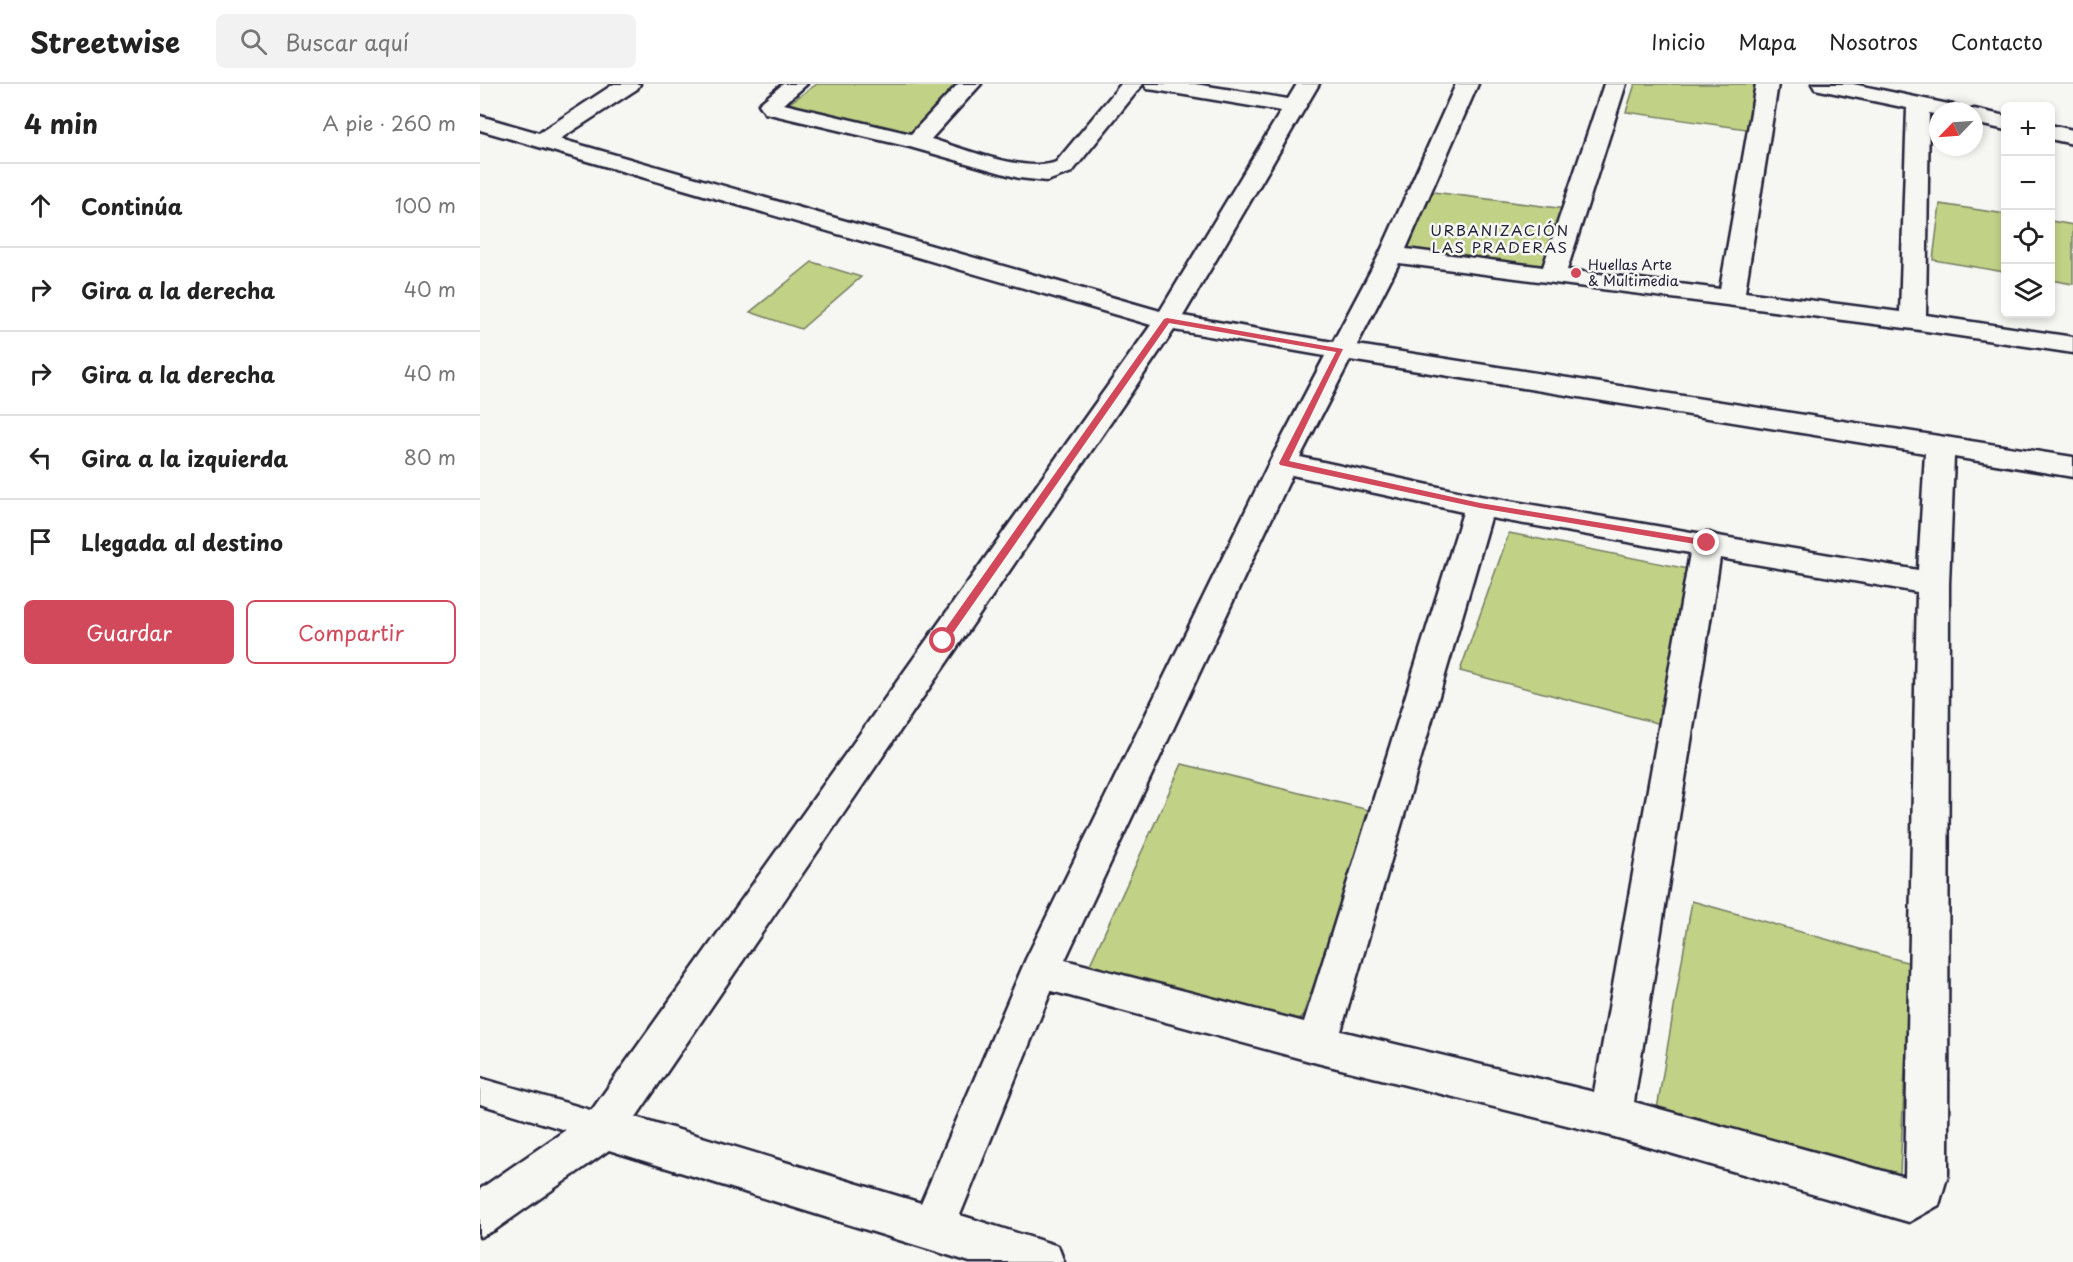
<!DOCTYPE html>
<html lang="es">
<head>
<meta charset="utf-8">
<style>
	body { margin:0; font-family:"Playpen Sans",sans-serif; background:#f2f2f2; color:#222 }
	.controls { position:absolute; right:18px; top:18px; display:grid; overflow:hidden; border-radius:9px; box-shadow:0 3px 9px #0003 }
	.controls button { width:54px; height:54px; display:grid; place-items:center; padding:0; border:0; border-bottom:2px solid #e0e0e0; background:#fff; color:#222; font:30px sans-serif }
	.compass { position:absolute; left:1449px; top:18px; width:54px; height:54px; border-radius:50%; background:#fff; box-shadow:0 3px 9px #0003; rotate:245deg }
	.stop { position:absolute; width:18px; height:18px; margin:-14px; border:4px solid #d1495b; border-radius:50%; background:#fff }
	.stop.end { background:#d1495b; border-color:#fff; box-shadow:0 2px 6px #0008 }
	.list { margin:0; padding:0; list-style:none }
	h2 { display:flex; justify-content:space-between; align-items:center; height:78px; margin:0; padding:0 24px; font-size:26px }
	h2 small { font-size:20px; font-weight:400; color:#767676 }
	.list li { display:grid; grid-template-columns:39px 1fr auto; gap:18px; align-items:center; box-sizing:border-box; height:84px; padding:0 24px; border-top:2px solid #e0e0e0 }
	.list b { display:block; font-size:22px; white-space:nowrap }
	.list em { font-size:20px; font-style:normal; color:#767676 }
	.actions { display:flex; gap:12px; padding:18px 24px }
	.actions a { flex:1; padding:14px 0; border:2px solid #d1495b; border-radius:9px; text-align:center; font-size:21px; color:#d1495b }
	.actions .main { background:#d1495b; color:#fff }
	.icon { flex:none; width:33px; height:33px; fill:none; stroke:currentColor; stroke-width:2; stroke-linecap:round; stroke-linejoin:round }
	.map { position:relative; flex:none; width:1593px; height:1178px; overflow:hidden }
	header { display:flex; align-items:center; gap:36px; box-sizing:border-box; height:84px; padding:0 30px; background:#fff; border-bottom:2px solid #e0e0e0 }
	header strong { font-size:28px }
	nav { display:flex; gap:33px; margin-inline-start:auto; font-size:21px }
	.search { width:420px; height:54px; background:#f2f2f2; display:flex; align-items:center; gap:15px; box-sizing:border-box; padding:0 21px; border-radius:9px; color:#767676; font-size:22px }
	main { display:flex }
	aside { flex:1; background:#fff }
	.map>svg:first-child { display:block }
</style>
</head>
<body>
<header>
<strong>Streetwise</strong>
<div class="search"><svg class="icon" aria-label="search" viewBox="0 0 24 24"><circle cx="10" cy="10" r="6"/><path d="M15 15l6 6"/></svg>Buscar aquí</div>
<nav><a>Inicio</a><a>Mapa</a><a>Nosotros</a><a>Contacto</a></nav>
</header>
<main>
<aside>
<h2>4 min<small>A pie · 260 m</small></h2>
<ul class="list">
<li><svg class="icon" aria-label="ahead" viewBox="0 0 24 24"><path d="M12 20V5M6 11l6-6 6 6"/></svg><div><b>Continúa</b></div><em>100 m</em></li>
<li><svg class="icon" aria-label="right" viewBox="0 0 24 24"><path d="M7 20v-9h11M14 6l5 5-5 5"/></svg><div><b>Gira a la derecha</b></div><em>40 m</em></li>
<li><svg class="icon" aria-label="right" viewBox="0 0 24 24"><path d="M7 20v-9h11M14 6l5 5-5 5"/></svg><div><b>Gira a la derecha</b></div><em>40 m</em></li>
<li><svg class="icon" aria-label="left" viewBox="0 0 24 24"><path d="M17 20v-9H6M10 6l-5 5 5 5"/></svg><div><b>Gira a la izquierda</b></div><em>80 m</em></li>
<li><svg class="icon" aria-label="arrive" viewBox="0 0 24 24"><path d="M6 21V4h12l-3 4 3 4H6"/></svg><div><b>Llegada al destino</b></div></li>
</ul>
<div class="actions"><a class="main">Guardar</a><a>Compartir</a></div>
</aside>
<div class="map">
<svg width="1593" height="1178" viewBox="0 0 1593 1178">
	<rect width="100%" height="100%" fill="#f6f6f2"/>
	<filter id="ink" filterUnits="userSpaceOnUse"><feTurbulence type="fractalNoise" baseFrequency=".0167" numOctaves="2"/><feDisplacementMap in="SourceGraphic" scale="12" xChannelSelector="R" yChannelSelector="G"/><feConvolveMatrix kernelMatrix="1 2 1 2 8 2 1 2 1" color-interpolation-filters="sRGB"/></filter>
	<g filter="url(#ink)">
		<path fill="#c1d186" stroke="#727a60" stroke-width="1.5" d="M337,0H482L435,51L309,24L308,20Z
			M1155,0H1282L1273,46L1146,28Z
			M953,108L1085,125L1065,183L932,169L927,164Z
			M1460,120L1525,130V188L1453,176Z
			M1571,137L1593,141V200L1571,196Z
			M332,178L381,193L321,245L270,228Z
			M1029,449L1208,485L1181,640L980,587Z
			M702,680L897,728L818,944L606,889Z
			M1212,817L1430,879L1419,1110L1174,1043Z"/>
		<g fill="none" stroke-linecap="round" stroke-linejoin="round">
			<defs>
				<path id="service" d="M0,994L124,1030L134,1034L138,1044L134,1054L124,1058L0,1020Z"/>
				<path id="minor" d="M134,0H160L157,5L80,55L680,227L801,27L675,6L667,5L664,0H715L808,15L817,0H839L703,232L853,258L899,171L976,0H998L926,165L1063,183L1124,0H1146L1087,186L1240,205L1276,0H1298L1265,208L1420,228L1427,24L1335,5L1332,0H1373L1478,22L1481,27H1458V31L1449,29L1446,231L1593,253V269L1433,245L919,179L877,261L1593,373V393L1474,373L1469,500L1468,1090L1459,1121L1429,1138L1131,1052L837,979L571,907L480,1131L578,1162L584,1178H490L129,1066L15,1146L0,1153V1105L109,1030L671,241L0,46V32L59,49ZM694,246L845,272L789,379L546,875L441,1119L156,1033ZM870,276L1445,369L1438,486L1238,452L1227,448L1223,450L1000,412L820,373ZM812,391L983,428L824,938L585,876ZM1011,434L1210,469L1114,1008L861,947ZM1240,474L1437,508L1425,1093L1154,1018Z
					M303,0H327L304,20L431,50L478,0H501L451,55C482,64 547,90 576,78L641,0H663L592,88L567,97L539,94L430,63L285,29L279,20Z
					M1494,25L1526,32V46L1494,39V27H1488Z
					M1570,41L1593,46V60L1570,55Z"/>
			</defs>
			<use href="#service" stroke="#22223b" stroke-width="5"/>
			<use href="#minor" stroke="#22223b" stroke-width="5"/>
			<use href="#service" fill="#f6f6f2" fill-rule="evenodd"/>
			<use href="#minor" fill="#f6f6f2" fill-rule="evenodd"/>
		</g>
	</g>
	<path fill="#d1495b" d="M687,234L863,265L809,377L1000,419L1227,456L1232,459L1227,462L1000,424L800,381L799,379L856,268L689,239L466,559H459V554L684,235Z"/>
	<circle fill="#d1495b" stroke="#f6f6f2" stroke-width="2" cx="1096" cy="189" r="6"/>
	<g text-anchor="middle" stroke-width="5" stroke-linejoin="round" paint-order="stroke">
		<g font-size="14" fill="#22223b" stroke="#f6f6f2" text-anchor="start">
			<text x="1108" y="186">Huellas Arte<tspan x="1108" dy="16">&amp; Multimedia</tspan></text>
		</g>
		<g font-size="15" letter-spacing="1.5" fill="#22223b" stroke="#f6f6f2">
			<text x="1020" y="152">URBANIZACIÓN<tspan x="1020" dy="17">LAS PRADERAS</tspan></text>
		</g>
	</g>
</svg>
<div class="controls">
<button>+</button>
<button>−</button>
<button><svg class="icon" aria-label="locate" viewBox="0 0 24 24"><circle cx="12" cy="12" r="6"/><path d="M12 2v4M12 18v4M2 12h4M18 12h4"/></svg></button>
<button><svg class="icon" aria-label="layers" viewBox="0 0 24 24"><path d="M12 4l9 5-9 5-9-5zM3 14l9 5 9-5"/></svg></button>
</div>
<svg class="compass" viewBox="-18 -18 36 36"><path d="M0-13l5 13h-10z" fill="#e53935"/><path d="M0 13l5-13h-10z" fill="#767676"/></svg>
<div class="stop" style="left:463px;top:557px"></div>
<div class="stop end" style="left:1227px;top:459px"></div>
</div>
</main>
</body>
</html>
